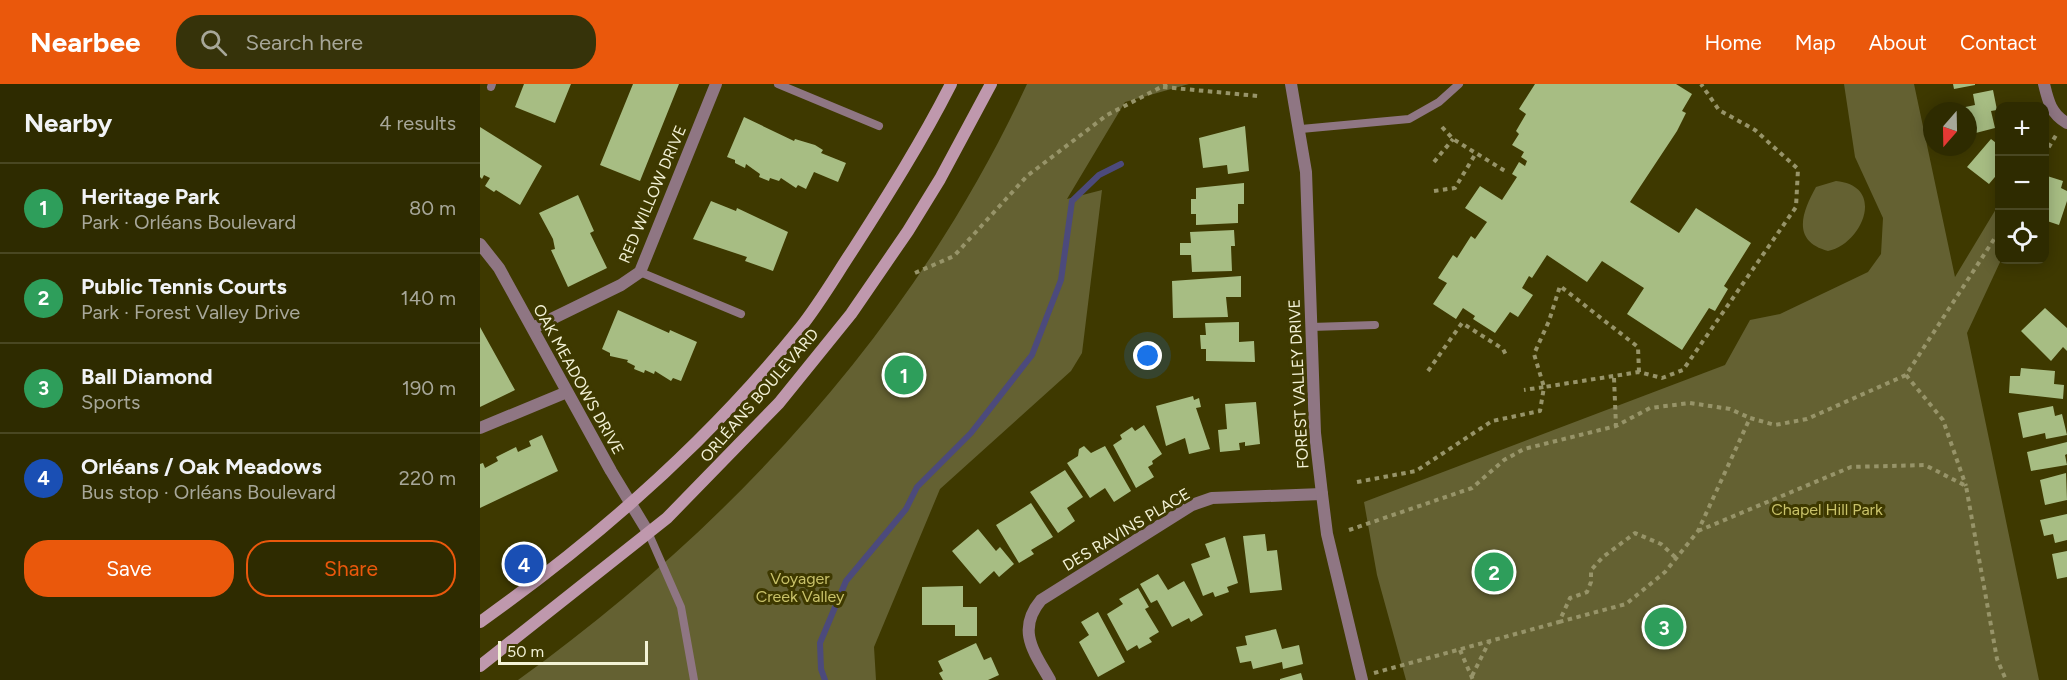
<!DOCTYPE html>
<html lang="en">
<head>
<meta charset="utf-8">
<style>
	body { margin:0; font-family:Figtree,sans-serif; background:#36330a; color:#f1f3f6 }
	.controls { position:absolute; right:18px; top:18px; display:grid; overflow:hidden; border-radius:12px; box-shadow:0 3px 15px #0003 }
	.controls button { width:54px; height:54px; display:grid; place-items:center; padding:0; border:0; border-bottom:2px solid #494722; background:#2e2b00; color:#f1f3f6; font:30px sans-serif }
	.compass { position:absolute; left:1443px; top:18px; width:54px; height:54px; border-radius:50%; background:#2e2b00; box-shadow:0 3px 15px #0003; rotate:200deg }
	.scale { position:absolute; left:18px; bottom:15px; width:150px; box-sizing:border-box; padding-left:6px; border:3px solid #f3f2d6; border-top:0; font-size:16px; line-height:21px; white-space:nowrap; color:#f3f2d6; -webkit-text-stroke:4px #3e3900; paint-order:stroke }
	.you { position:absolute; left:668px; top:272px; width:21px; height:21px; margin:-15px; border:4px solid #fff; border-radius:50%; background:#1a73e8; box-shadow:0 0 0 9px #1a73e833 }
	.badge { display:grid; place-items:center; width:39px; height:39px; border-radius:50%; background:#ea580c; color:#fff; font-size:20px; font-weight:700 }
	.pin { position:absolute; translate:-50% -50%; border:3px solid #fff; box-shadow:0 2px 6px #0006 }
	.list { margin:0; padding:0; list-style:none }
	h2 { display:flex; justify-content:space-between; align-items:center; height:78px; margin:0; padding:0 24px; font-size:26px }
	h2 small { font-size:20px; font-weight:400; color:#a7a799 }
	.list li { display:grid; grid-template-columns:39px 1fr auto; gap:18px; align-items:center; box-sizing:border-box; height:90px; padding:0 24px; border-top:2px solid #494722 }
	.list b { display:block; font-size:22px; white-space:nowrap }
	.list p { margin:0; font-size:20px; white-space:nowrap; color:#a7a799 }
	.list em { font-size:20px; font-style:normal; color:#a7a799 }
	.actions { display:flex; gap:12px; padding:18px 24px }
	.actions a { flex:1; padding:14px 0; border:2px solid #ea580c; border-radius:24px; text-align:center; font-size:21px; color:#ea580c }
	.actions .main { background:#ea580c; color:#fff }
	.icon { flex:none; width:33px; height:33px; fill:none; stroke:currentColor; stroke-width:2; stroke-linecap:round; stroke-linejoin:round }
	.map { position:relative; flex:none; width:1587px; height:596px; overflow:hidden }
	header { display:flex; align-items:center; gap:36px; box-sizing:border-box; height:84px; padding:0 30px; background:#ea580c; color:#fff }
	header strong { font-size:28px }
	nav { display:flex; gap:33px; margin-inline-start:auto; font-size:21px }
	.search { width:420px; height:54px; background:#36330a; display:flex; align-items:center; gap:15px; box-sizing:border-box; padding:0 21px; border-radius:24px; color:#a7a799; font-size:22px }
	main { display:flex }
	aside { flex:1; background:#2e2b00 }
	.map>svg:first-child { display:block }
</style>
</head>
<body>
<header>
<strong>Nearbee</strong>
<div class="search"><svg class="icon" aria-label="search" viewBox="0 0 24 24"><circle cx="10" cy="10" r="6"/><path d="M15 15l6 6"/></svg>Search here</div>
<nav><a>Home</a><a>Map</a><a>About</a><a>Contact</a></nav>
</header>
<main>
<aside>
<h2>Nearby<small>4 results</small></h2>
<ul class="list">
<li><span class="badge" style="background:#2e9e5b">1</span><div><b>Heritage Park</b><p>Park · Orléans Boulevard</p></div><em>80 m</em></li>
<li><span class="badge" style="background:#2e9e5b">2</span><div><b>Public Tennis Courts</b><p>Park · Forest Valley Drive</p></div><em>140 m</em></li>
<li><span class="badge" style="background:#2e9e5b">3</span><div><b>Ball Diamond</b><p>Sports</p></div><em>190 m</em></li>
<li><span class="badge" style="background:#1a4fb4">4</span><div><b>Orléans / Oak Meadows</b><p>Bus stop · Orléans Boulevard</p></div><em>220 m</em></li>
</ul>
<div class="actions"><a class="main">Save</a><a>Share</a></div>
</aside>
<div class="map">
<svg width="1587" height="596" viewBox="0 0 1587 596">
	<rect width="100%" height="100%" fill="#3e3900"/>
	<path fill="#646132" d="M547,0H709L645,18L587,115L622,106L602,269L591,287L460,405L394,563L396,596H38C253,441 435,242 547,0Z
		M1364,0H1434L1475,193L1519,120L1521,176L1487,249L1559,596H926L897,491L884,418L1245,281L1270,236L1300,230L1388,188L1401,170L1403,134L1375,73Z
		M1356,97C1407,102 1382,160 1348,167C1311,157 1322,128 1336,103Z"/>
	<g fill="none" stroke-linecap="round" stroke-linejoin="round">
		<path stroke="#4c4a7c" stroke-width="6" d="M345,596L341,585L340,559L366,497L426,425L437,403L491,349L552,271L581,196L592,117L619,91L641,80"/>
	</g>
	<path fill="#a7bd83" d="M44,0H91L75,39L35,23Z
		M153,0H199L160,97L120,81Z
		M1055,0H1196L1212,10L1202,27L1206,29L1197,47L1150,118L1199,149L1216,124L1271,159L1244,202L1248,205L1235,227L1229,224L1202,266L1147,230L1164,204L1122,177L1107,198L1067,171L1052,194L1049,192L1042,204L1053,211L1038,233L1030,228L1015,249L993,235L995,232L983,224L976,235L953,220L967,199L958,194L973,171L977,174L991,152L995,155L1007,138L985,124L1000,102L1022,116L1037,93L1032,90L1039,78L1045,82L1047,77L1041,73L1044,68L1032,61L1039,50L1036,47L1046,30L1039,25Z
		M1473,0H1495V1L1474,5Z
		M1513,6L1517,26L1511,27L1515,44L1488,51V27L1471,26L1495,21L1493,10Z
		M264,33L314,57L315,55L335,61L343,66L341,69L366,79L358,98L334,88L326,105L318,101L316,104L301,94L299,97L290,94L289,97L279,93L280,90L266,80L265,84L255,79V76L247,73Z
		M765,42L769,87L748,90L747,81L723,84L719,54Z
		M0,43L62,82L40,121L16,106L14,108L5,102L10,94L4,91L2,95L0,93Z
		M1511,55L1520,62V87L1509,100L1487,83Z
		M1564,91L1583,97L1581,104L1587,107V117L1579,141L1564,136Z
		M764,99V120H758V139L716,141V130H711V115H716V104Z
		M98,111L114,147L110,149L127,184L88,203L71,166L75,165L73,155L59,129Z
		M231,117L256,127L257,124L308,148L293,187L265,177L267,173L213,155Z
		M754,146L755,162H751L752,187L712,188L711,171H700V159H711L710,148Z
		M761,192V213H746L748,233L693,234L692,197Z
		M1565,224L1587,244V267L1583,263L1571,277L1541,247Z
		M138,226L189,249L190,246L217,258L201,297L193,294L191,297L175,287L174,290L165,286L164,289L154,285L155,282L147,278L148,276L130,272V269L122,265Z
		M759,238V258L774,257L775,278L726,277V265H721L720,251H726L725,239Z
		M0,243L35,306L0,323Z
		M1541,284L1575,287L1574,300L1584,301L1583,315L1529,309L1530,292H1540Z
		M713,312L714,316L719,314L721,323L716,324L730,365L709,370L705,354L686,362L676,322Z
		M776,318L780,360L765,362V358L759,359L760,366L740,368L738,346L747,345L745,320Z
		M1573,322L1575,332L1582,330L1587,351L1566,355L1565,349L1543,354L1538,329Z
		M664,341L682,370L672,377L673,380L668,383L674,393L656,404L633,361L642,355L640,351L652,343L655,347Z
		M62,351L78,387L0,424V380L3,379L5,384L18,377L16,373L36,363L38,368L42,366L51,362L49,357Z
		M1587,358V370L1585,371L1587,381L1551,387L1547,368Z
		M604,362L611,369L625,362L651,407L634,418L625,404L610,414L587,379L598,372L599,365Z
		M585,386L603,413L587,424L595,437L578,449L550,408Z
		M1586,389L1587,416L1565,421L1560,396Z
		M551,419L573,453L551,466L554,470L539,479L516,441Z
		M1587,430V456L1575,459L1573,450L1564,452L1560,436Z
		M498,445L516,467L520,463L534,480L519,493L514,487L500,500L472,467Z
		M785,450L787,467L797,466L802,506L770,509L763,452Z
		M745,453L758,499L747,503L749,508L735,513L733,508L723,512L711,480L730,473L725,460Z
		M1587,467V493L1577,495L1572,470Z
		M678,490L688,506L704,497L723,531L711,538L709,534L692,543L677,516L671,519L660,500Z
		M483,502V523H497V552H475V541H442V503Z
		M658,504L669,523L665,525L679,548L669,554L672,558L659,565L657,561L647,567L627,530L643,520L639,515Z
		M618,528L645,578L618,593L599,558L609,551L601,538Z
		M796,545L802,565L819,561L823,580L803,585L802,578L773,585L771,577L760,579L756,563L767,561L765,552Z
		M496,559L504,576L511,573L519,591L508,596H463L459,589L463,587L458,577Z
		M821,589L823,596H800V595Z"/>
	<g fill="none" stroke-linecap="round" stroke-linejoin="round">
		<path stroke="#979469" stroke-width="4" stroke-dasharray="4.5 4.5" stroke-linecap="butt" d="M683,3L778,12
			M962,43L973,55L1025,87
			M1564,71L1578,48
			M954,78L973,55
			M954,107L975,104L996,69
			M435,189L474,172L547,92L627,31L687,0
			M948,287L982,239L1023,265L1027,273
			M1159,288L1158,263L1080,202L1069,237L1054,270L1064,303L1159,288L1182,294L1203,286L1316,123L1318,85L1275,46L1239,26L1221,0
			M1426,291L1463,336L1486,402
			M1134,294L1136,342
			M877,398L936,387L1012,337L1060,327L1064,303L1044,306
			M869,446L992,404L1024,376L1044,365L1136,342L1170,324L1210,319L1250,325L1270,334
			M1218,447L1371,383L1445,381L1486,402L1517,575L1526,596
			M1079,538L1146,520L1185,488L1218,447L1270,334L1295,341L1327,335L1426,291L1520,146
			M980,566L993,596
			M894,589L1079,538L1090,514L1107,508L1111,498V486L1123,473L1155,449L1181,460L1196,474
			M992,592L1009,558"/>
		<path stroke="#8f7683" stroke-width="8" d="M298,0L399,42
			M11,3L12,0
			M821,45L929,35L959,18L979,0
			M160,188L261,230
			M831,243L895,241
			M168,448L201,523L214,596"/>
		<path stroke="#8f7683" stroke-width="12" d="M1564,0C1568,17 1571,30 1587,39
			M0,160L19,184L131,387L168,448
			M53,244L141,201L160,188L236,0
			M0,344L87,308
			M570,596C554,568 536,546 561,516L712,421L732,414L842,410"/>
		<path stroke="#8f7683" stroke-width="12" d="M811,0L826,88L835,349L842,410L847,450L882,596"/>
		<path stroke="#bf98ad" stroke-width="12" d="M0,538C120,453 228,358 320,244C340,219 356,191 374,164C408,111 442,57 471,0
			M0,582L187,434L299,319L371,230L428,147L460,95L511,0"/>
	</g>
	<g text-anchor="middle" stroke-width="6" stroke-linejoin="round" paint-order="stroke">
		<g font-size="16" fill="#f3f2d6" stroke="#3e3900">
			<text transform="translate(172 110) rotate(-67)" y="6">RED WILLOW DRIVE</text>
			<text transform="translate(99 295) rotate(61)" y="6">OAK MEADOWS DRIVE</text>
			<text transform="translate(818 300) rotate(-93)" y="6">FOREST VALLEY DRIVE</text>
			<text transform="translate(279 311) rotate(-49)" y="6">ORLÉANS BOULEVARD</text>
			<text transform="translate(646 445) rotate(-31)" y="6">DES RAVINS PLACE</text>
		</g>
		<g font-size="16" fill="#c9c269" stroke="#3e3900">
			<text x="1347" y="431">Chapel Hill Park</text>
			<text x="320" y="500">Voyager<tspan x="320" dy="18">Creek Valley</tspan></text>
		</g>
	</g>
</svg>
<div class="controls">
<button>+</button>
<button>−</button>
<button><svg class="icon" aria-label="locate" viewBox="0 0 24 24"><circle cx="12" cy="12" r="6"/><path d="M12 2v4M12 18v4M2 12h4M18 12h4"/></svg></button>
</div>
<svg class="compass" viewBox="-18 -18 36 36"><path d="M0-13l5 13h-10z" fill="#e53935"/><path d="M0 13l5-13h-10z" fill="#a7a799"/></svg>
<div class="scale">50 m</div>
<div class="you"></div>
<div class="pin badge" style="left:424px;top:291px;background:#2e9e5b">1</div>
<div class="pin badge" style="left:1014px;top:488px;background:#2e9e5b">2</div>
<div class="pin badge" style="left:1184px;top:543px;background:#2e9e5b">3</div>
<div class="pin badge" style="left:44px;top:480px;background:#1a4fb4">4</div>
</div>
</main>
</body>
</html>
